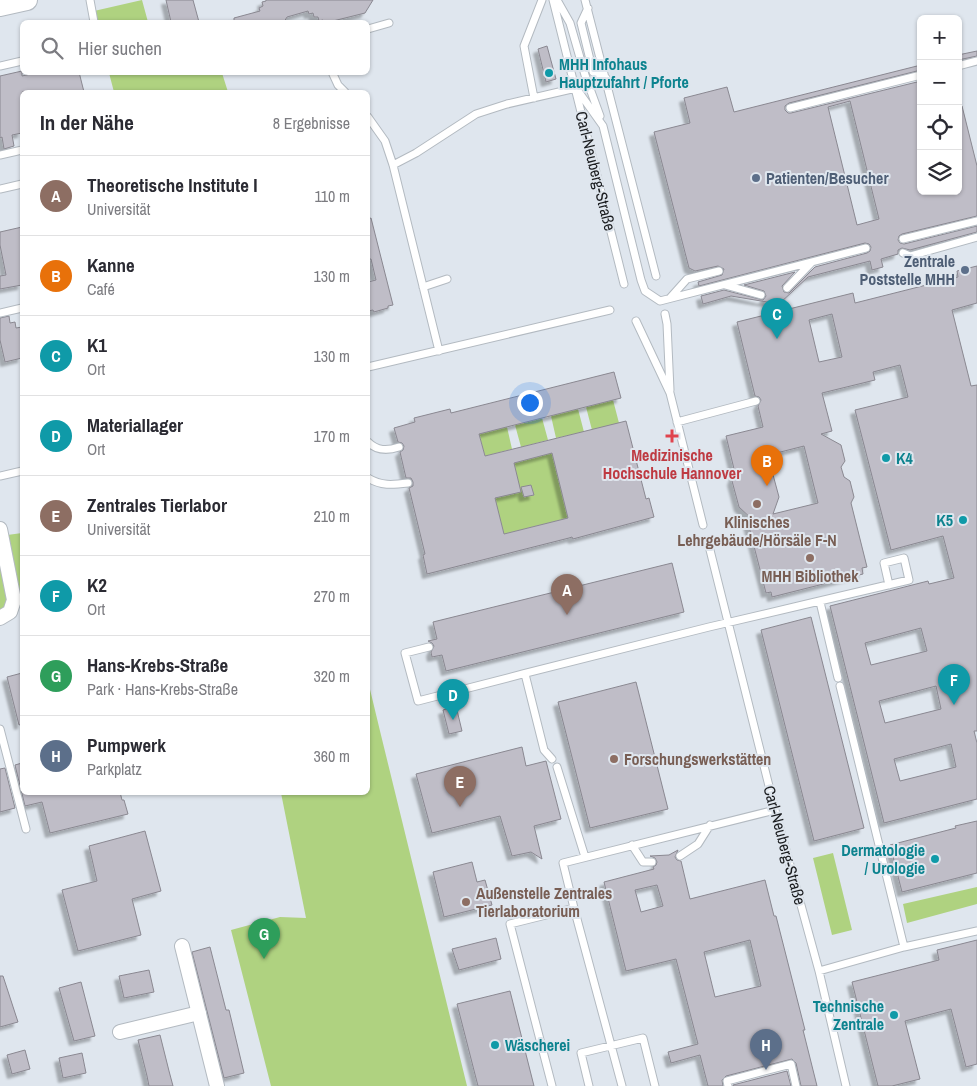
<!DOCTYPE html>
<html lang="de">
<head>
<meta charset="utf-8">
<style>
	body { margin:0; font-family:"Archivo Narrow",sans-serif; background:#f2f2f3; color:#2b2b33 }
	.controls { position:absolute; right:15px; top:15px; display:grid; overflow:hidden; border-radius:8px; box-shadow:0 1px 4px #0004 }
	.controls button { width:45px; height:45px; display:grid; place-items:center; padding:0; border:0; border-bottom:1px solid #e1e1e2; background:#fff; color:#2b2b33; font:25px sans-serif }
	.you { position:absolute; left:529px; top:402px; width:18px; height:18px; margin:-12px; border:4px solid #fff; border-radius:50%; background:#1a73e8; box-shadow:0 0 0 8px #1a73e833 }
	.badge { display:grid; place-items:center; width:32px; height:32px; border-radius:50%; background:#111827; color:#fff; font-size:16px; font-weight:700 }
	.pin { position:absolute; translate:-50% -41px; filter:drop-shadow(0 1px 2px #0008) }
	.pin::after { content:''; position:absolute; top:26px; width:18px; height:15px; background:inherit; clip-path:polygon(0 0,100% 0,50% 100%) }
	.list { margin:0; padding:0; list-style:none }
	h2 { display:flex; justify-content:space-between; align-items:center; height:65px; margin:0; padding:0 20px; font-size:21px }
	h2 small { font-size:16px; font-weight:400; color:#7c7c81 }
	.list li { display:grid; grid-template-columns:32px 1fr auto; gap:15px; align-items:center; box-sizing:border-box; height:80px; padding:0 20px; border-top:1px solid #e1e1e2 }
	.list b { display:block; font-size:19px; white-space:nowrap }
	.list p { margin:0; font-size:16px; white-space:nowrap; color:#7c7c81 }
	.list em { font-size:16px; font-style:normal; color:#7c7c81 }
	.icon { flex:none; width:28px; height:28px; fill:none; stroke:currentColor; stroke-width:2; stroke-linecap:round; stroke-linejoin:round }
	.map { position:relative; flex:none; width:977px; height:1086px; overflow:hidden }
	.search { position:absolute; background:#fff; box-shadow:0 1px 4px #0004; left:20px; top:20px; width:350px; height:55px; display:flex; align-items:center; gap:12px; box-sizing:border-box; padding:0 18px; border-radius:8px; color:#7c7c81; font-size:19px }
	.panel { position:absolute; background:#fff; box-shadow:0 1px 4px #0004; left:20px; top:90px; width:350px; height:705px; border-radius:8px }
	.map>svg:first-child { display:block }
</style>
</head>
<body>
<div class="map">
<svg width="977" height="1086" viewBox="0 0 977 1086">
	<defs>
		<filter id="shadow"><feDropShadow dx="-4.5" dy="4.5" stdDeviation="1" flood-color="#0004"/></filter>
	</defs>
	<rect width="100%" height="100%" fill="#dfe6ee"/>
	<path fill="#afd280" d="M142,0L148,22H97L94,11Z
		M109,73H222L228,92H114Z
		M613,400L619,423L592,430L586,407Z
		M578,409L584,432L556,438L551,416Z
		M542,418L548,440L521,447L515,425Z
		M507,427L512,449L485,456L479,434Z
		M552,453L568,518L504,534L487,470Z
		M22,533V606L0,612V536Z
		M368,681L380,731L467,1086H271L231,930L280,917L306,918L281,793L368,792Z
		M833,853L852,930L832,935L813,858Z
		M977,887V904L907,923L903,904Z"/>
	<path fill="#bfbdc7" stroke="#8a8891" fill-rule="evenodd" filter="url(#shadow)" d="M166,0H193L199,22H171Z
		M266,0H373L365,13L329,22H324L323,20L319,21L318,17H314L313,13L309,14L308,11L287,17L284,22H234V18L260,11L259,8L263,6L262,2L266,1Z
		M547,46L556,79L546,82L538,49Z
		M977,51V56L958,60V55Z
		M921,65V70L789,103L785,106V110L788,113H791L921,81V191H958V107L962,106L977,166V216L902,234L899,236L898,240L900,243L904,244L977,226V232L910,250L902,248L898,250V254L881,259L883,267L872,270L870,261L808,277L779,304L731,296L703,304L701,296L724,290L763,300L766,296L764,291L744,285L795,272L782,286L784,292L789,293L815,267L867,253L870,251L871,247L869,244L865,243L699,286L698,282L722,275L724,269L718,266L695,271L689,268L654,132L690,123L684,98L727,87L734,112ZM850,101L879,219L857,225L828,107Z
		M22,71V76L39,72H79L84,92H22V133L12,135L14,146L4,149L2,137L0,138V76Z
		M371,218L393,305L388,306V308L374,312L373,310L368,311V282L376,280L371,259H368V219Z
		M22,227V285L0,289V276L6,275L0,245V232Z
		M977,266V303L952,310L971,386L977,385V731H974L977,743V799L884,823L830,606L928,581L929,584L954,578L943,536L891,550L855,410L908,397L900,365L873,372L875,380L822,393L832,431L821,434L841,445L845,461L841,467L844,477L850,481L854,497L851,503L867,567L862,568L863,574L772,597L771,592L766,593L748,523L754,521L739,507L732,481L735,473L726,436L763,427L758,406L761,400L759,397L755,396L737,322L853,293L855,303L958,277L957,271ZM832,314L842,357L819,362L809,320ZM804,446L818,503L773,514L779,497L772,471L757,458ZM921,628L927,651L871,665L865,643ZM936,686L941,709L885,723L879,701ZM951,744L956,767L900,781L894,759Z
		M9,316L10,323L15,322L16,328L22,327V358L5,362L0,340V318Z
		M614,372L621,398L479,434L485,456L626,421L646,499L649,498L654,517L573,539L572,537L569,538L427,574L423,555L425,554L409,488L413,486V482L411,478H406L400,452L403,450L404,446L402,443L398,442L394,428L415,422L414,418L450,409L451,413ZM552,453L568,518L504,534L495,498L521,492L514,463Z
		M531,485L534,495L524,497L521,487Z
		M672,563L684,612L446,671L442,655L432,657L431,652L434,646L432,643L428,641L437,639L433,622Z
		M811,617L864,828L814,841L761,630Z
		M22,673V724L19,725L7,677Z
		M636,682L668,809L590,828L558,702Z
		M456,706L462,731L449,734L443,710Z
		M522,747L526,766L546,761L561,819L534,826L542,859L531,852L512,856L500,816L432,833L416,774Z
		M22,763V792H120L122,800H124L128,814L50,833L42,802L25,806L15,765Z
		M5,768L15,808L0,812V769Z
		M977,821V873L902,892L890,845L956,828L955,826Z
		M145,831L161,891L132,899L141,935L78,951L62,890L97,881L89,846Z
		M678,850L675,857L677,860L681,861L690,899L765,880L774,916H776L805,1030H803L817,1086H801L796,1063L792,1059L726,1076L722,1080L723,1086H708L700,1055L671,1063L668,1052L698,1044L676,959L626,971L604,882L654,869L653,867L656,865L657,862L655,858L650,856L669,855ZM657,885L663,906L641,912L635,890ZM750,940L761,986L715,997L704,952Z
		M472,862L477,882L485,880L492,905L444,917L433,872Z
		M496,938L501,959L459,970L452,949Z
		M977,940V1064L966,1067L951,1009L905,1021L920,1079L892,1086H878L852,982L939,960L937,950Z
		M210,947L226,1010H229L244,1073L224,1078L192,952Z
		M149,970L154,992L124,998L119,976Z
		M0,976H3L18,1022L0,1027Z
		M81,982L95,1036L74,1041L59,988Z
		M510,991L534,1086H478L457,1004Z
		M160,1035L169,1071L173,1086H149L147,1076L138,1040Z
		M25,1050L30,1069L12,1074L7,1055Z
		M82,1053L86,1073L63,1078L59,1058Z
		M787,1071L791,1086H733V1085Z"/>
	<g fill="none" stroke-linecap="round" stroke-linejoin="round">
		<defs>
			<path id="lane" d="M90,0L94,22
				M553,0L624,284
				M557,0L570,23L585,75L600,116
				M585,0L656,276
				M588,8L581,23L593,72L606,78
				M368,29L389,23
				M0,66L22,61
				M958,66L977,61
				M332,72L338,85L345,92
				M576,88L603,126L641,280L645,291L660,301L866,248
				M534,98L524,46L542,0
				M790,108L921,75
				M368,117L385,141L393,165L439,351
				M0,155L22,150
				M393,165L416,153L476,114L507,104L576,88
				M0,189L22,184
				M903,239L977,221
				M903,253L910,256L977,237
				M725,285L761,295
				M423,287L447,279
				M787,288L811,263
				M670,298L687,279L719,271
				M0,313L22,308
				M665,314L667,324L670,390
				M636,321L670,393L703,525
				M368,367L610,310
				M677,422L756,401
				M368,442C377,451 387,451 399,447
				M0,476L22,471
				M368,478C381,486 392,485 408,483
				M709,546L775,810L819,971L846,1086
				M820,602L838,678
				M429,647L405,653L418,701C515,676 611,651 709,627C776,611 842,596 909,580L904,558L884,563L889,585
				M525,674L544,750L552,759
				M840,686L904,947
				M0,729L26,829
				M557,767L585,857
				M632,845L643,862H652
				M680,856L698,844L710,825
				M574,908L622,1086
				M819,971L904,947L977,931
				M552,1086L510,924L574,908L563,863L775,810
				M589,1086L581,1053L643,1038L655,1086
				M728,1086L727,1081L791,1064L796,1086"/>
			<path id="street" d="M0,529L14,600L10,612L0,618
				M182,946L217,1086
				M120,1032L199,1013"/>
			<path id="secondary" d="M0,6L27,0"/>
		</defs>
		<use href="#lane" stroke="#b3bac1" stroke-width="9"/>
		<use href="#street" stroke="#b3bac1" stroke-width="16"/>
		<use href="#secondary" stroke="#b3bac1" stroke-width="22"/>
		<use href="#lane" stroke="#fff" stroke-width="7"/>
		<use href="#street" stroke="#fff" stroke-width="14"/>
		<use href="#secondary" stroke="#fff" stroke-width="20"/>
	</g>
	<g fill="#0f9aa8" stroke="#dfe6ee" stroke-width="2">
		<circle cx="549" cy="73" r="5"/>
		<circle cx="886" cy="458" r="5"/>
		<circle cx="963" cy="520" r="5"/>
		<circle cx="935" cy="859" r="5"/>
		<circle cx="894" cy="1015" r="5"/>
		<circle cx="495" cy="1045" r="5"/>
	</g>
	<g fill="#5c6f8a" stroke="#dfe6ee" stroke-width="2">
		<circle cx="756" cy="178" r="5"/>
		<circle cx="965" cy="270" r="5"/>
	</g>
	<path fill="#e0444e" stroke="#dfe6ee" stroke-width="2" d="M669.5 428.5h5v5h5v5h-5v5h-5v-5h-5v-5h5z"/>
	<g fill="#8d6e63" stroke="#dfe6ee" stroke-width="2">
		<circle cx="757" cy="504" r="5"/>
		<circle cx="810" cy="558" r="5"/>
		<circle cx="614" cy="759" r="5"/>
		<circle cx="466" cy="902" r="5"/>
	</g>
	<g text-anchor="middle" stroke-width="4" stroke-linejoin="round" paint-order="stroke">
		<g font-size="16" font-weight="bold" fill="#0d838f" stroke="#dfe6ee" text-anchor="start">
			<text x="559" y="70">MHH Infohaus<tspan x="559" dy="18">Hauptzufahrt / Pforte</tspan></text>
			<text x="896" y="464">K4</text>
			<text x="953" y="526" text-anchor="end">K5</text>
			<text x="925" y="856" text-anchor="end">Dermatologie<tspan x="925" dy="18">/ Urologie</tspan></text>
			<text x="884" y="1012" text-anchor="end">Technische<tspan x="884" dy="18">Zentrale</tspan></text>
			<text x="505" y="1051">Wäscherei</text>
		</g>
		<g font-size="16" fill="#1a1c1f" stroke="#dfe6ee">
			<text transform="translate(596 171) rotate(76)" y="6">Carl-Neuberg-Straße</text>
			<text transform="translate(785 845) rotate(75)" y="6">Carl-Neuberg-Straße</text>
		</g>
		<g font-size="16" font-weight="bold" fill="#4e5e75" stroke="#dfe6ee" text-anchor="start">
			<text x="766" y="184">Patienten/Besucher</text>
			<text x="955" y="267" text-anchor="end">Zentrale<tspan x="955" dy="18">Poststelle MHH</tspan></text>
		</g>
		<g font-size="16" font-weight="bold" fill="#be3a42" stroke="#dfe6ee">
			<text x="672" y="461">Medizinische<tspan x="672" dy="18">Hochschule Hannover</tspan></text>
		</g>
		<g font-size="16" font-weight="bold" fill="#785e54" stroke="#dfe6ee">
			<text x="757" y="528">Klinisches<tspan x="757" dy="18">Lehrgebäude/Hörsäle F-N</tspan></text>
			<text x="810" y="582">MHH Bibliothek</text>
			<text x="624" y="765" text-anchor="start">Forschungswerkstätten</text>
			<text x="476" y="899" text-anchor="start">Außenstelle Zentrales<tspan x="476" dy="18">Tierlaboratorium</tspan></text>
		</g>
	</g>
</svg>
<div class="controls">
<button>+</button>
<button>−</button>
<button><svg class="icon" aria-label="locate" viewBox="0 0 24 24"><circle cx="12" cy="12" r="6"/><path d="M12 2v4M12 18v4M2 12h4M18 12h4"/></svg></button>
<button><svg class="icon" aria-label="layers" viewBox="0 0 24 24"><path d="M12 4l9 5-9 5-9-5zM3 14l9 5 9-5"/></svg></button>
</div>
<div class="you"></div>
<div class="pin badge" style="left:567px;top:615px;background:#8d6e63">A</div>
<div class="pin badge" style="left:767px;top:486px;background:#e8710a">B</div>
<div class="pin badge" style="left:777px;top:339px;background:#0f9aa8">C</div>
<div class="pin badge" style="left:453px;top:720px;background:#0f9aa8">D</div>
<div class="pin badge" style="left:460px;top:807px;background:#8d6e63">E</div>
<div class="pin badge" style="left:954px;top:705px;background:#0f9aa8">F</div>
<div class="pin badge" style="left:264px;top:959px;background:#2e9e5b">G</div>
<div class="pin badge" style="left:766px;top:1070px;background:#5c6f8a">H</div>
<div class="search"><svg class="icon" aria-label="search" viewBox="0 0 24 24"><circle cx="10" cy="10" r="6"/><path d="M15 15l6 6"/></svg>Hier suchen</div>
<section class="panel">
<h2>In der Nähe<small>8 Ergebnisse</small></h2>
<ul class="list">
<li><span class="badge" style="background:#8d6e63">A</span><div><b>Theoretische Institute I</b><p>Universität</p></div><em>110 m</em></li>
<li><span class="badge" style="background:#e8710a">B</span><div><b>Kanne</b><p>Café</p></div><em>130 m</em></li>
<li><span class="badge" style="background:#0f9aa8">C</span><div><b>K1</b><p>Ort</p></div><em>130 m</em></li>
<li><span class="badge" style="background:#0f9aa8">D</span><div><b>Materiallager</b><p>Ort</p></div><em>170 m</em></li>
<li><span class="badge" style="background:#8d6e63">E</span><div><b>Zentrales Tierlabor</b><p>Universität</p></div><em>210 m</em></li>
<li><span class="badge" style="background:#0f9aa8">F</span><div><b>K2</b><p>Ort</p></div><em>270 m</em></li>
<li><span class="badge" style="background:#2e9e5b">G</span><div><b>Hans-Krebs-Straße</b><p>Park · Hans-Krebs-Straße</p></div><em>320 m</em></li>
<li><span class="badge" style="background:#5c6f8a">H</span><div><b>Pumpwerk</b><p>Parkplatz</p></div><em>360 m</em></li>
</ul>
</section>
</div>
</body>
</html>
